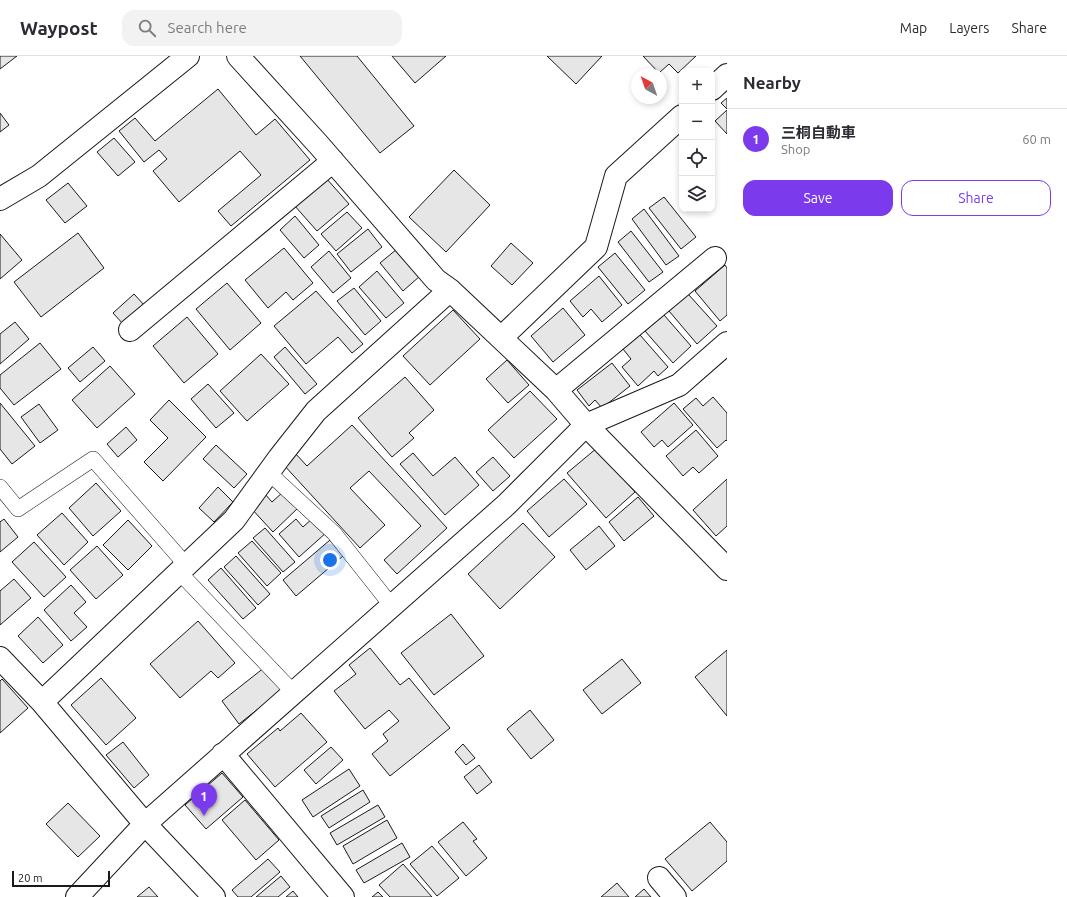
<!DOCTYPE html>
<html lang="en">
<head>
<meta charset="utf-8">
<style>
	body { margin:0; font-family:Ubuntu,"Noto Sans JP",sans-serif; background:#f2f2f3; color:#2b2b33 }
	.controls { position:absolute; right:12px; top:12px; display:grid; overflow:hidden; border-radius:8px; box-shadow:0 2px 6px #0003 }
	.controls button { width:36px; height:36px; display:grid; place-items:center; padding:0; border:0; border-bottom:1px solid #e1e1e2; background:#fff; color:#2b2b33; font:20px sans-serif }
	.compass { position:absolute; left:631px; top:12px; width:36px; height:36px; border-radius:50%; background:#fff; box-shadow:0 2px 6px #0003; rotate:320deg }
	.scale { position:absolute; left:12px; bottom:10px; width:98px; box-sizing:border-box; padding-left:4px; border:2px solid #1a1a1a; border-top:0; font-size:11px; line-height:14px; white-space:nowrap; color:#1a1a1a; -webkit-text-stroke:3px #fff; paint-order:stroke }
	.you { position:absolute; left:330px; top:504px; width:14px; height:14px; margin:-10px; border:3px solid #fff; border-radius:50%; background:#1a73e8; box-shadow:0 0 0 6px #1a73e833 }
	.badge { display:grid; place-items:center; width:26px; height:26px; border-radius:50%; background:#7c3aed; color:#fff; font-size:13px; font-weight:700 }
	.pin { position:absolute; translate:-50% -33px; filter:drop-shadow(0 1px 2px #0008) }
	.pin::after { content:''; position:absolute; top:21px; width:14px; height:12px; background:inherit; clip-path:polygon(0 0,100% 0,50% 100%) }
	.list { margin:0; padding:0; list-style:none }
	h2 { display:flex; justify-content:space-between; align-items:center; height:52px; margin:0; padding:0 16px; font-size:17px }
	h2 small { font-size:13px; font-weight:400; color:#7c7c81 }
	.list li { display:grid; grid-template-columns:26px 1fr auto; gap:12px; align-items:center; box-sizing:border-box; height:60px; padding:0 16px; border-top:1px solid #e1e1e2 }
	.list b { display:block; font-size:15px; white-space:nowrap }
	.list p { margin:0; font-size:13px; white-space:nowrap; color:#7c7c81 }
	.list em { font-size:13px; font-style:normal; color:#7c7c81 }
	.actions { display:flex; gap:8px; padding:12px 16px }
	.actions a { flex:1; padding:9px 0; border:1px solid #7c3aed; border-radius:12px; text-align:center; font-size:14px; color:#7c3aed }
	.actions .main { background:#7c3aed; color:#fff }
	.icon { flex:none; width:22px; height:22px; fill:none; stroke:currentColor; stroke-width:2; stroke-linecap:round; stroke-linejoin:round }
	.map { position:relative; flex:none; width:727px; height:841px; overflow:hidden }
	header { display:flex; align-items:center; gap:24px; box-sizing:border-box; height:56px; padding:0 20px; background:#fff; border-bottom:1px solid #e1e1e2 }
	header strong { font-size:19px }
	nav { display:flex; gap:22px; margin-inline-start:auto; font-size:14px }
	.search { width:280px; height:36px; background:#f2f2f3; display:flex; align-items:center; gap:10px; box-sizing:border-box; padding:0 14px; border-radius:12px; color:#7c7c81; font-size:15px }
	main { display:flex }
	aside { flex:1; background:#fff }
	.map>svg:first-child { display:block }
</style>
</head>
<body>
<header>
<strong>Waypost</strong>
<div class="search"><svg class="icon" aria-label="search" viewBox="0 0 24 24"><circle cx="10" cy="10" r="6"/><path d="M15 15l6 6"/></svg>Search here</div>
<nav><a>Map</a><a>Layers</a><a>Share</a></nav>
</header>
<main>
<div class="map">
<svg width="727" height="841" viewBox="0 0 727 841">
	<rect width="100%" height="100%" fill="#fff"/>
	<path fill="#e6e6e6" stroke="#1a1a1a" d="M0,0H17L0,13Z
		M300,0H357L414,70L380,97Z
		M392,0H446L415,27Z
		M547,0H602L576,28Z
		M643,0H696L678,17L669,8L659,17Z
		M218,33L256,79L275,63L310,104L231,170L218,155L261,119L240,95L179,146L153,115L167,103L159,94L144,106L119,75L135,62L155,85Z
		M727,42V53L721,47Z
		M727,54V78L715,65Z
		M0,57L9,69L0,76Z
		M114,82L135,106L118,120L97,96Z
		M454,114L490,149L446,196L409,161Z
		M326,122L349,148L317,175L294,149Z
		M68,127L87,150L65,167L46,144Z
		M664,141L696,181L681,193L649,152Z
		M644,153L679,200L666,209L632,163Z
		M347,156L362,172L336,195L321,178Z
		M295,160L319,189L304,202L280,174Z
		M368,173L382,191L351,216L337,198Z
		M631,175L663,216L649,226L618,186Z
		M78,177L104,212L41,261L14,226Z
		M0,178L22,204L0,223Z
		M511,187L533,207L512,229L491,210Z
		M284,192L313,227L293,244L286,236L268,252L245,224Z
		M397,193L420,220L403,235L380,207Z
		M329,195L351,222L333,237L311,211Z
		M615,197L645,234L628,248L598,211Z
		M725,209L727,212V259L720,265L695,235Z
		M377,215L404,247L386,262L359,231Z
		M599,220L622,249L602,266L591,253L583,261L570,245Z
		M227,227L261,267L230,294L196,253Z
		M354,232L381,265L365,279L337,245Z
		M316,235L363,288L352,297L338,281L306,308L274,270Z
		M134,238L145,250L124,269L113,257Z
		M688,238L717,270L697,288L669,255Z
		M563,252L585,279L553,306L531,280Z
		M453,254L480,283L430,329L403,300Z
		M664,259L691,290L673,307L645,275Z
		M187,261L218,298L184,327L153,290Z
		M15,266L29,283L0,308V278Z
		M640,279L668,311L658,320L654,315L638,330L622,311L631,303L623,293Z
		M40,287L61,313L14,349L0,332V319Z
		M93,291L105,305L80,326L68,312Z
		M285,291L317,328L305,338L274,301Z
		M261,298L289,328L247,365L220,335Z
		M507,304L529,329L508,347L486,323Z
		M612,307L630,330L602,352L595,344L589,350L577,334Z
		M110,310L135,338L97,372L72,344Z
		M405,321L434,354L409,377L414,382L392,401L358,362Z
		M208,328L234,357L216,372L191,343Z
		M530,335L557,363L514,402L488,374Z
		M713,341L727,357V385L726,384L717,392L683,353L696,342L703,350Z
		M169,344L206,381L163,425L144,406L168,382L150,364Z
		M0,347L35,390L12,408L0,393Z
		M674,347L693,369L668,391L662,384L654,391L641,376Z
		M39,348L58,374L40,387L21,361Z
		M352,369L447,472L397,518L384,504L421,470L369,415L350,432L385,469L360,492L282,407L294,396L307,410Z
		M126,371L137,384L118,401L107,388Z
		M696,374L718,400L699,417L693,411L683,420L666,400Z
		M216,389L247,418L234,432L203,403Z
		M597,392L635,436L606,462L567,417Z
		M413,397L433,420L455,401L479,429L445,459L400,408Z
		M493,401L510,420L493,435L476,416Z
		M564,423L587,448L549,481L527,455Z
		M727,423V470L716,480L693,454Z
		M96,427L121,455L93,480L69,452Z
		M218,431L233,446L214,466L199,452Z
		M283,436L298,452L273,476L250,451L265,438L272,446Z
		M638,441L654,460L624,485L609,466Z
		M62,457L88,486L64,509L37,479Z
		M314,461L327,476L299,501L279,478L296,463L303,471Z
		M4,463L18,481L0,496V466Z
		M128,464L152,490L128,514L103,489Z
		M523,467L555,501L500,553L468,518Z
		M599,470L615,490L586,514L570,494Z
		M265,472L295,506L283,516L253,482Z
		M330,484L343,500L296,540L283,524Z
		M252,485L281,517L267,530L238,497Z
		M34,486L66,521L44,541L12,506Z
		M97,490L123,519L96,543L70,514Z
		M236,500L270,538L258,549L224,511Z
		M221,512L256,552L243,563L208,524Z
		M14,523L31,542L0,569V535Z
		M71,529L86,546L74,557L87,571L71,585L44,554Z
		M451,558L484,600L434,639L401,597Z
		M38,561L63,589L43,607L18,580Z
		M198,565L235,607L218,622L211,615L180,642L150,608Z
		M370,592L400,629L409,622L450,672L390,720L372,698L388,685L383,678L399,665L389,654L365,673L334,635L356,618L349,609Z
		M727,594V660L695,621Z
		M622,603L641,627L602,658L583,634Z
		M265,611L282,634L239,668L222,645Z
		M101,622L136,662L106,689L71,649Z
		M2,623L28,652L0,677V625Z
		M530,654L554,684L531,703L507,673Z
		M301,657L327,686L275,731L247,698L278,672L280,675Z
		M123,686L149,719L134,732L106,699Z
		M463,688L475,702L466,709L455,696Z
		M331,691L343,704L316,728L304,714Z
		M479,709L492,726L477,738L464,721Z
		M349,713L360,730L313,761L302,744Z
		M222,717L243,741L206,773L185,749Z
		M363,734L370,746L329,772L321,760Z
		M245,744L279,784L256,804L222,764Z
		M68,747L100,780L78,801L46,768Z
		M378,749L385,761L337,789L330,777Z
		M387,764L397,782L353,808L343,790Z
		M463,766L477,783L473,785L487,802L466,820L438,786Z
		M710,766L727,786V805L692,835L665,803Z
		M402,787L410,801L364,827L356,814Z
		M432,790L459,822L437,840L410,808Z
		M268,803L280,816L251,841H238L232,834Z
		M403,808L432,841H390L379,829Z
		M281,820L290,831L278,841H256Z
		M617,827L629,841H601Z
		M149,831L158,841H137Z
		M644,833L651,841H635Z
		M293,835L298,841H286Z
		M378,836L383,841H372Z"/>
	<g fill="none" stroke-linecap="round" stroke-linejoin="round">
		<defs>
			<path id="lane" d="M268,416L334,477L391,549
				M0,431L18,453L93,403L187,510
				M180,517L293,636"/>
			<path id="street" d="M238,0L318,88L436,224L450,234L556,334L586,369L727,513
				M712,33L727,19
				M0,143L39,120L188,0
				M130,274L333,105
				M501,282L596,191L616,120L682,60
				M556,334L715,202
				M0,602L42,646L145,768L214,841
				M42,646L234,464L279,402L316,355L450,234
				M223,698L343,841
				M659,822L675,841
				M77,841L145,768L506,449L586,369L679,329L727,287"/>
		</defs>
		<use href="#lane" stroke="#1a1a1a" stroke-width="16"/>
		<use href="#street" stroke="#1a1a1a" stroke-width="24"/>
		<use href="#lane" stroke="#fff" stroke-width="15"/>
		<use href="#street" stroke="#fff" stroke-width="22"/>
	</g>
</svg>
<div class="controls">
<button>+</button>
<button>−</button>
<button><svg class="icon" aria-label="locate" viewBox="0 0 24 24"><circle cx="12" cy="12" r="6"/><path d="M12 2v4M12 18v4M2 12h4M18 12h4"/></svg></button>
<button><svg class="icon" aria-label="layers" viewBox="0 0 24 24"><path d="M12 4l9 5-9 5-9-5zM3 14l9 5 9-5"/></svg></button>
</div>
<svg class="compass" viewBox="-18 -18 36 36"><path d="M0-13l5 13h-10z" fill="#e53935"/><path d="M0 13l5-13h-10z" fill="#7c7c81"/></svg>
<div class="scale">20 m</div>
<div class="you"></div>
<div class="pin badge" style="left:204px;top:760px">1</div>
</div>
<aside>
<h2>Nearby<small></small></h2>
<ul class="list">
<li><span class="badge">1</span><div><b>三桐自動車</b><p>Shop</p></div><em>60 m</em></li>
</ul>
<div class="actions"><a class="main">Save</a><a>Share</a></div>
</aside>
</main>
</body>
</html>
